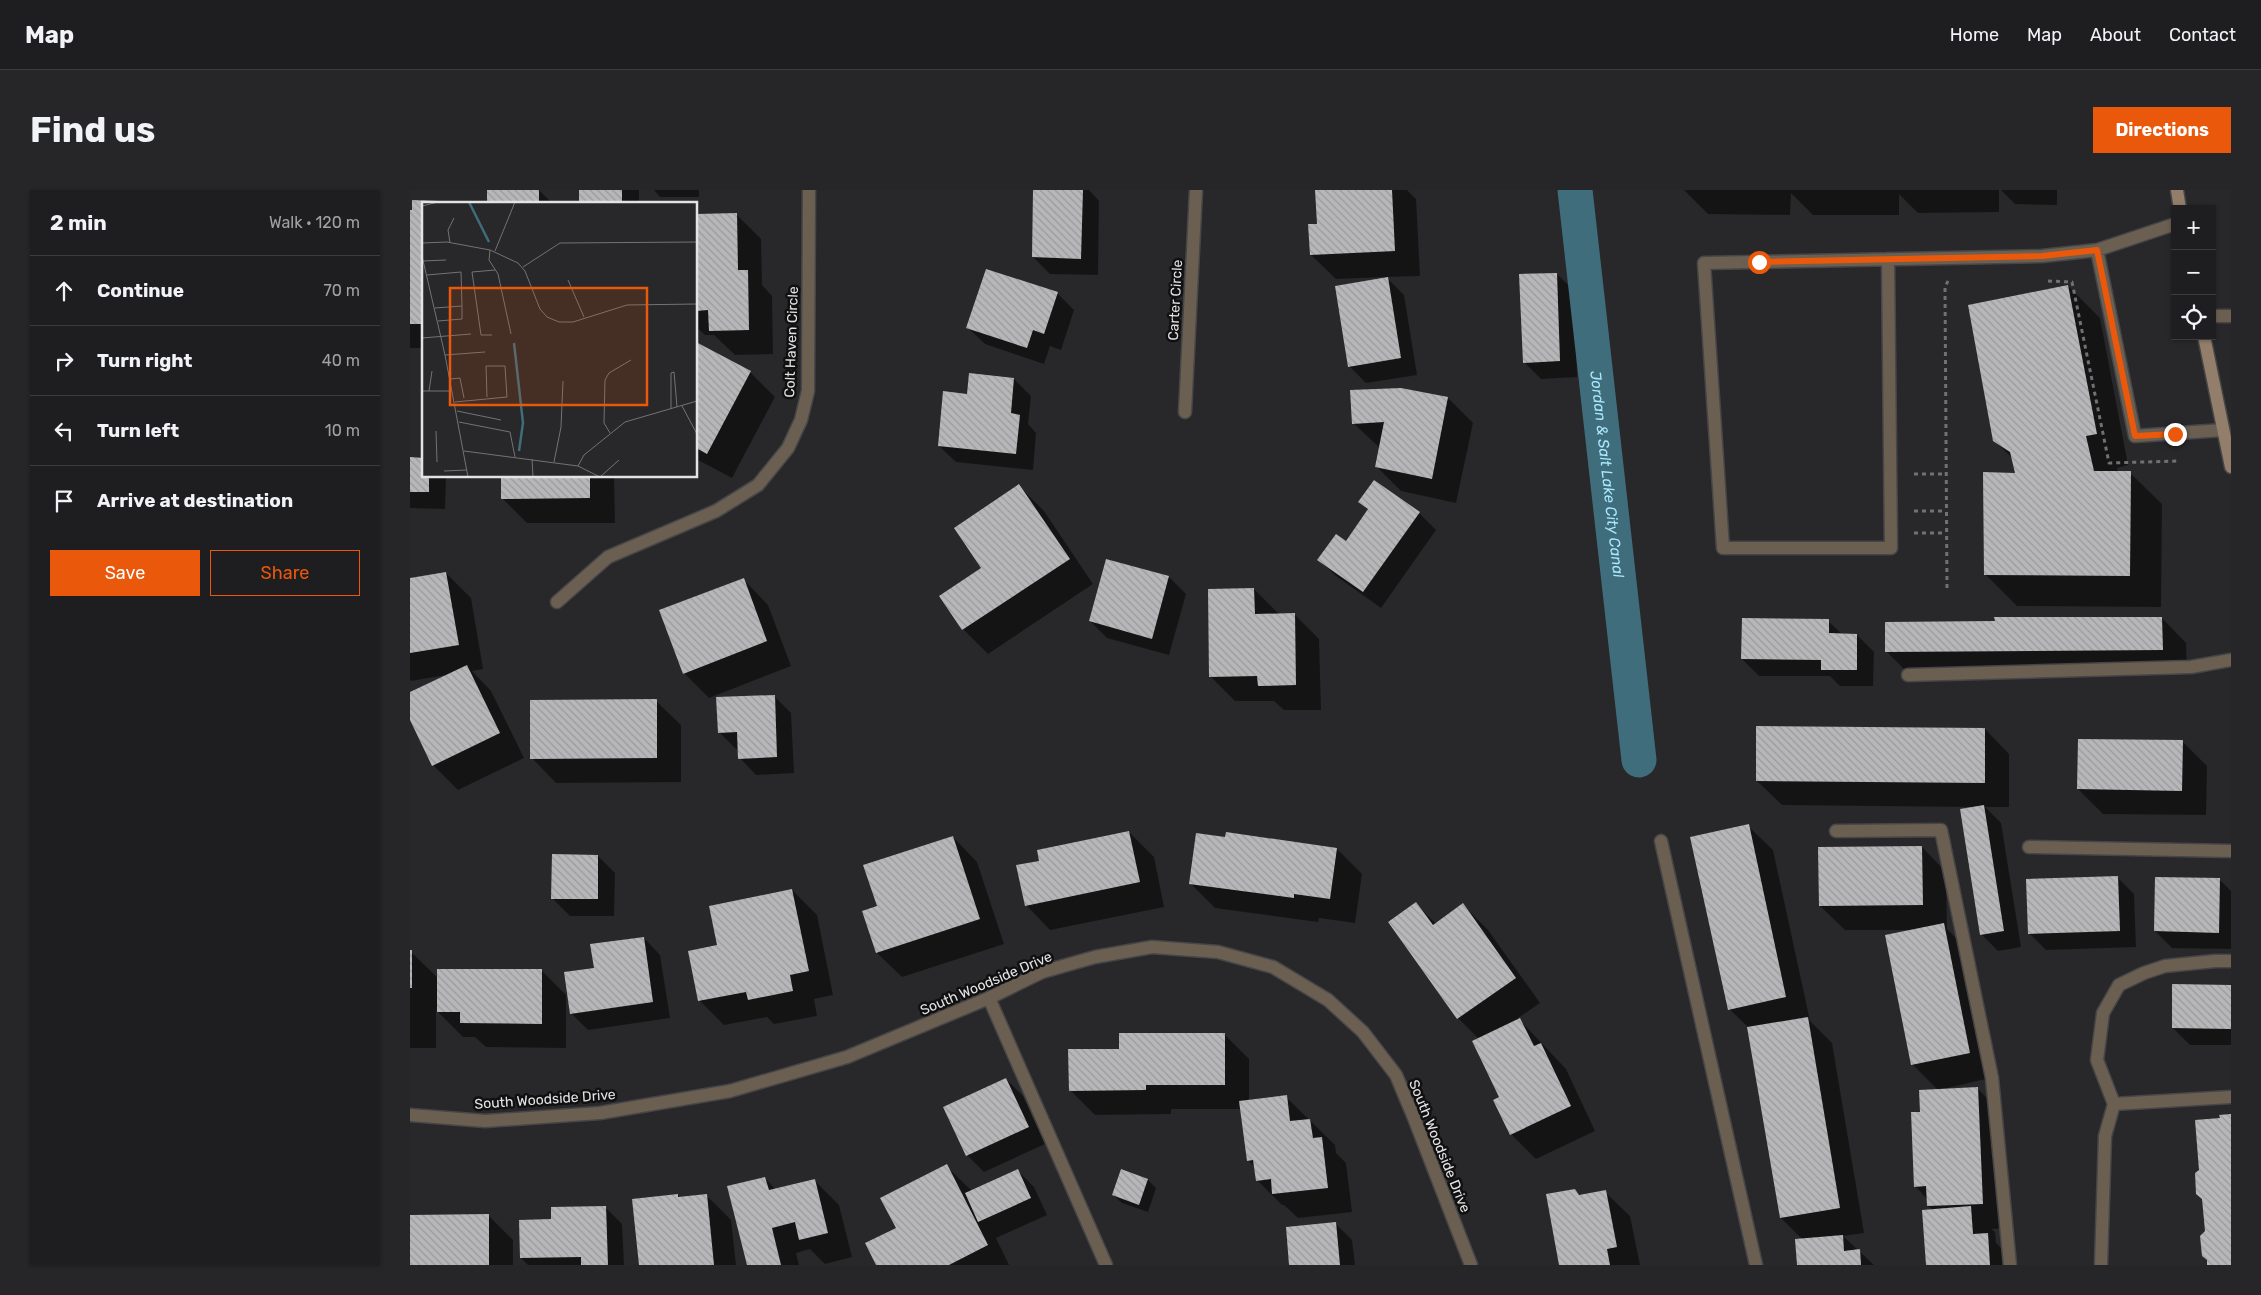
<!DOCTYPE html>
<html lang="en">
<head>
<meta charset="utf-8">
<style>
	body { margin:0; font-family:Rubik,sans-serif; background:#262628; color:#f1f3f6 }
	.controls { position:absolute; right:15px; top:15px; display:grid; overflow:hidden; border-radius:0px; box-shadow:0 1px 4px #0004 }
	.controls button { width:45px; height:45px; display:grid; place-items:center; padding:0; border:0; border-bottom:1px solid #3c3b3d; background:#1e1d1f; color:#f1f3f6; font:25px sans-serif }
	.stop { position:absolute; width:15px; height:15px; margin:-11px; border:4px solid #ea580c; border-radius:50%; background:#fff }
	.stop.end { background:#ea580c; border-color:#fff; box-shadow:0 1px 5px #0008 }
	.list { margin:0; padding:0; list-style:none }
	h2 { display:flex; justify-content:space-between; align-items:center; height:65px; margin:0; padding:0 20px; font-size:21px }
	h2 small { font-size:16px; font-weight:400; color:#a1a2a4 }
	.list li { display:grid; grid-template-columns:32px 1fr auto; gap:15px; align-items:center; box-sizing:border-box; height:70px; padding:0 20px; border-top:1px solid #3c3b3d }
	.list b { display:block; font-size:19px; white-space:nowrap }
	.list em { font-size:16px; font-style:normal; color:#a1a2a4 }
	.actions { display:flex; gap:10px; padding:15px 20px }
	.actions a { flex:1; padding:11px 0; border:1px solid #ea580c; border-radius:0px; text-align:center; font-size:18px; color:#ea580c }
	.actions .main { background:#ea580c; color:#fff }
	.icon { flex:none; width:28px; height:28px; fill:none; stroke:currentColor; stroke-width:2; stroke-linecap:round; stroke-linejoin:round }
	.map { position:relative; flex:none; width:1821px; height:1075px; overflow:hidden; border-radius:0px }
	header { display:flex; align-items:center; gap:30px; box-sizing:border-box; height:70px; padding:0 25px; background:#1e1d1f; border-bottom:1px solid #3c3b3d }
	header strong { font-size:24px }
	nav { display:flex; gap:28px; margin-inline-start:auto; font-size:18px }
	.intro { display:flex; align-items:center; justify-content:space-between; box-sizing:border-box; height:120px; padding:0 30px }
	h1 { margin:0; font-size:35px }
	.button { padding:12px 22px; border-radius:0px; background:#ea580c; color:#fff; font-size:18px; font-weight:700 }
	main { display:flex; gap:30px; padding:0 30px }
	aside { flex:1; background:#1e1d1f; border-radius:0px; box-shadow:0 1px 4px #0004 }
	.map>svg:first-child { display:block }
</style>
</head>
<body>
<header>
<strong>Map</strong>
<nav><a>Home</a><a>Map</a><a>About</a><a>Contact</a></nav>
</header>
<div class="intro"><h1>Find us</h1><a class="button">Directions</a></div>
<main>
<aside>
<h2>2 min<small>Walk · 120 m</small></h2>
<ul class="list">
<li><svg class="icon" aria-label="ahead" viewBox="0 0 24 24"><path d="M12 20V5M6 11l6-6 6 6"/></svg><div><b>Continue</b></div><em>70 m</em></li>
<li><svg class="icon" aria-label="right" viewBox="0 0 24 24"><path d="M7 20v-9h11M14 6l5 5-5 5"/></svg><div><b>Turn right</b></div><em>40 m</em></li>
<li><svg class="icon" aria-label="left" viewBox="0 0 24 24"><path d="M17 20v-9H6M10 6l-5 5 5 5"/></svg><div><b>Turn left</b></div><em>10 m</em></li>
<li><svg class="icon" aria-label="arrive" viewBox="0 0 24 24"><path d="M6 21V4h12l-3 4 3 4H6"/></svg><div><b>Arrive at destination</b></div></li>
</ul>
<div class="actions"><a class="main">Save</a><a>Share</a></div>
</aside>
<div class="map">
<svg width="1821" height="1075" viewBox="0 0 1821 1075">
	<defs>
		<pattern id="building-back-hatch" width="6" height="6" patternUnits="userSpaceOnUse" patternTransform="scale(1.25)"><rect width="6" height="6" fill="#b7b6b9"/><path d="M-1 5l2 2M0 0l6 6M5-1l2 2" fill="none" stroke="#9a9a9c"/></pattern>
	</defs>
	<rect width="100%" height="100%" fill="#282729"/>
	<path fill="#0007" d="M78,0H129L143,14H78Z
		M170,0H229V14H170Z
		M244,0H289V7H250Z
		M625,0H679L689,11L688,85L640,84L623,67Z
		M907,0H997L1006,9L1010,86L976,87L994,105L1007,185L956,193L939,176L974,87L926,89L901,65L908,35Z
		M1274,0H1589V22L1508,23L1489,4V25H1403L1381,3L1380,25L1298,24Z
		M1591,0H1647V15L1605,14Z
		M3,11L28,12L30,14H14V158H0V21H3Z
		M326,24L351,49L352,95L362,106L363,164L325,165L304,145H295L286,137V25Z
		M1147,84L1164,101L1167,187L1131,189L1114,172Z
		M1658,96L1690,128L1718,275L1707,278L1708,282L1720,283L1752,314L1751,417L1607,416L1575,384L1607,284L1603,269L1584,250Z
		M647,103L664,120L651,160L640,156L634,174L575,154L558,138Z
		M286,153L340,182L365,207L322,288L286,269Z
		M604,189L621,206L618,234L626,243L623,280L546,272L529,256L558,205Z
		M991,199L1038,208L1063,233L1046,313L991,301L966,276L970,258L943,233Z
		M0,269L14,286H36L35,319L0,318Z
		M92,286H204L205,333H117L92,308Z
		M965,292L1009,323L1026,340L971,418L926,386L909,370L936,353L959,320L950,312Z
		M609,296L634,321L683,394L578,464L553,439L531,406L573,379Z
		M697,370L759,387L776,404L759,465L697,448L680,431Z
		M36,383L61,408L73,479L62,481L81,501L114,568L48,600L23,575L0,527V503L36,485L1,491L0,489V389Z
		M334,390L358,415L381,476L299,508L274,483Z
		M844,399L869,424L885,425L909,449L911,520H874L864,511H825L800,486Z
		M1752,428L1776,453L1777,484L1501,486L1476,461L1586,432Z
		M1418,431L1432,444L1447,445L1464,462L1463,496H1430L1420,486H1349L1332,469Z
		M364,506L381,523L384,583L346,585L330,568L329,559H326L309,542Z
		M246,511L271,535V592L146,593L122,568Z
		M1575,539L1599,564V617H1575L1591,633L1611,757L1588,761L1571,744L1561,617L1372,615L1347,591Z
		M1772,551L1797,576L1796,625L1693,624L1668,599Z
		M1338,636L1363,660L1400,831L1422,853L1454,1043L1433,1046L1464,1075H1389L1392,1049L1371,1028L1339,838L1319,819Z
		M719,642L744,667L754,717L640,740L616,715L631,672Z
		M817,644L927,659L952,684L945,733L909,728L908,732L805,718L780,693L816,648Z
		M543,647L567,672L594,754L492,787L467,763L468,717Z
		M1512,657L1536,682L1537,739L1558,760L1584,887L1529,900L1568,899L1592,923L1597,1038L1581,1039L1585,1042L1586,1053L1602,1069V1075H1517L1523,1020L1518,1016V1010L1505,996L1511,923L1528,900L1502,874L1501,740H1435L1410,716Z
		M188,666L205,683L204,726H160L143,709Z
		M1707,687L1724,704L1726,757L1636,760L1619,743Z
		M1809,689L1821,701V759L1762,758L1745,741Z
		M382,700L407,725L423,805L404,809L407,826L364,834L357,827L314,835L290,811L308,756Z
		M1006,714L1026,734L1053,715L1078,740L1130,813L1108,828L1156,879L1185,941L1126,969L1101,944L1085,910L1091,907L1069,849L1048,828L980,733Z
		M234,748L250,765L260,828L178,840L161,823L185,779Z
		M0,761L28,788L131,780L156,805V858L76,857L65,847H53L26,820V858H0Z
		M1821,796V855H1780L1763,838Z
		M814,844L839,869V911L876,907L925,955L926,963L936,973L942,1022L888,1028L874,1015H872L847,990L845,977L838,970L832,919H761V924L685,925L660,900L710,860Z
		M596,889L613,906L635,954L574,982L557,965Z
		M536,976L562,1001L607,980L624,997L637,1025L586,1048L599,1075H468L487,1039Z
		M712,981L738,990L746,998L738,1022L712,1013L703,1005Z
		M355,988L366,1000L404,990L429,1015L442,1067L415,1074L400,1059L386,1063L389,1075H338Z
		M1165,1000L1171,1006L1195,1002L1220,1026L1230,1075H1151Z
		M268,1005L271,1008L297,1006L321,1030L326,1075H230Z
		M195,1017L212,1034L214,1075H118L111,1068L143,1030Z
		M78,1025L103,1050V1075H0V1026Z
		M925,1033L942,1050L945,1075H881Z"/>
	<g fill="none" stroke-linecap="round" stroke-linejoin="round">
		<path stroke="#3f6d7c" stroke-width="35" id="s1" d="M1165,0L1229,570"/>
	</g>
	<path fill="url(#building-back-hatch)" d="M77,0H129V14H77Z
		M169,0H212V14H169Z
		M623,0H673L671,69L622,67Z
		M905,0H982L985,61L900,65L898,34H907Z
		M2,10L29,11V14H14V134H0V20H2Z
		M327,23L328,80H338L339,140L299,141L298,120L286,121V24Z
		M576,79L648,102L634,144L623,140L617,158L556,138Z
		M1147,83L1150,171L1113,173L1109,84Z
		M978,87L991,168L938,177L925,96Z
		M1658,95L1687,244L1676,246L1684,281H1721L1720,386L1574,385L1573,282L1605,283L1600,262L1583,251L1558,115Z
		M286,152L341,181L297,264L286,258Z
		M559,183L604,188L601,223L610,225L606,264L528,256L533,201L557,204Z
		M991,198L1038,207L1022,289L965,277L974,232L942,234L940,200Z
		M0,267L14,268V286H19V302H0Z
		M91,286H180V308L91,309Z
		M964,290L1010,322L953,402L907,370L926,344L936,351L958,319L948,312Z
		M609,294L660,369L552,440L529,406L571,378L544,338Z
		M696,369L759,386L742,449L679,431Z
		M36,382L49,455L0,463V388Z
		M334,388L357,451L273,484L249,420Z
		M844,398L845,424L885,423L886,495L848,496L847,486L799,487L798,399Z
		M1584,427H1752L1753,460L1475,462V432L1585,431Z
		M1332,428L1419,429V443L1447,444V480H1411V470L1331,469Z
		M57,475L90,543L22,576L0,530V502Z
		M365,505L367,567L328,569L327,542L308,543L306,507Z
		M247,509V568L120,569V510Z
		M1346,536L1575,538V593L1346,591Z
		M1668,549L1773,550L1772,601L1667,599Z
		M1574,615L1594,741L1570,745L1550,619Z
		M1339,634L1376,807L1318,820L1280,647Z
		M719,641L730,692L615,716L606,675L629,671L627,660Z
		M816,642L927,658L920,709L884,704V708L779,694L786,643L815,647Z
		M543,646L570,729L466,763L452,721L467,716L453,675Z
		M1512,656L1513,715L1409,716L1408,657Z
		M142,664L188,665V709H141Z
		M1708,686L1710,741L1618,744L1616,689Z
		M1745,687L1810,688L1809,743L1744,741Z
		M382,699L399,781L380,785L383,801L338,810L336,802L288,811L278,761L307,755L299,716Z
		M1006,712L1023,735L1053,713L1106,788L1047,829L978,732Z
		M1534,733L1560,863L1501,875L1475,745Z
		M234,747L243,812L160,824L154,782L184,778L180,754Z
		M0,760H2V798H0Z
		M27,779H132V834L50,833V822H27Z
		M1762,794L1821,795V839L1762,838Z
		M1398,827L1430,1018L1370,1028L1337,837Z
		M1110,828L1124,856L1131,853L1161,916L1100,945L1083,910L1089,907L1062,851Z
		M709,843H815V895H736V900L659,901L658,859H709Z
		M596,888L619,937L556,966L533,917Z
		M1568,897L1573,1014L1517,1016L1516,996L1504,997L1501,922H1510L1509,900Z
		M877,905L880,931L900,929L903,948L912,947L918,998L862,1004L861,989L846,991L843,970L837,971L829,911Z
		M1821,924V1075H1797V1070L1792,1066L1790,1046L1795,1041L1792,1009L1786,1004L1785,983L1789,980L1785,930L1810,928L1809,925Z
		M537,974L578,1055L539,1075H466L455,1053L486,1038L470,1008Z
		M608,979L621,1008L568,1032L555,1003Z
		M711,979L738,989L729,1015L702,1005Z
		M355,987L359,1000L405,989L418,1043L389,1050L385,1032L362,1038L371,1075H337L317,996Z
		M1165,999L1169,1005L1196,1000L1207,1057L1197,1059L1200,1075H1149L1136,1004Z
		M268,1004V1007L297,1004L304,1075H229L222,1009Z
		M196,1016L198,1075H171V1067L110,1068L109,1030L141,1029V1017Z
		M1561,1016L1563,1044L1578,1043L1580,1075H1516L1512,1020Z
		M79,1024V1075H0V1025Z
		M926,1032L930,1075H879L876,1037Z
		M1433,1045L1434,1061L1450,1059L1451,1075H1387L1385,1049Z"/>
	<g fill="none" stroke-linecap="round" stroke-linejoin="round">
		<defs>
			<path id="service" d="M1687,60L1725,246L1813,240
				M1478,69L1481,358H1313L1294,73L1632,66L1687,60L1765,34
				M1498,485L1781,477L1821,470
				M1426,641L1531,640L1582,888L1600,1075
				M1251,651L1346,1075
				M1619,657L1821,661
				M579,808L696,1075
				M1704,914L1687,870L1693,823L1709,795L1734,783L1755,776L1805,771H1821
				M1691,1075L1695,946L1704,914L1821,907"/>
			<path id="minor" d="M1802,126H1821
				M775,222L786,0
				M147,412L198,367L306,321L348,295L378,258L391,230L398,201L399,0
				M0,925L75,931L190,923L320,901L437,867L579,808L632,782L685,767L742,757L808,762L863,777L918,810L953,842L986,885L1004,928L1061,1075"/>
			<path id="secondary" d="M1767,0L1770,19
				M1794,146L1821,277"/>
		</defs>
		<use href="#service" stroke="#464547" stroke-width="15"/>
		<use href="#minor" stroke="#464547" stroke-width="15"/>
		<use href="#secondary" stroke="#464547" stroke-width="15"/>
		<path stroke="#717072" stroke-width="3" stroke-dasharray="4 4" stroke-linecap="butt" d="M1638,91L1662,92L1699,273L1770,271
			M1504,284H1536
			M1504,321H1536
			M1504,343H1536
			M1537,398L1535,97L1538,91"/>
		<use href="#service" stroke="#6b5f52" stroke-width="12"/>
		<use href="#minor" stroke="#6b5f52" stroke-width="12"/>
		<use href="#secondary" stroke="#927e6a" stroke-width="12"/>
	</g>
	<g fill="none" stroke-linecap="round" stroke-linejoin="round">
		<path stroke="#ea580c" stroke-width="6" d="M1349,72L1632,66L1687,60L1725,246L1765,244"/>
	</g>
	<g text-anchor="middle" stroke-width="5" stroke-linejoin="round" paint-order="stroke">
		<g font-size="14" fill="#e3e2e4" stroke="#101011">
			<text transform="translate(765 110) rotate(-87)" y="5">Carter Circle</text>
			<text transform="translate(381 152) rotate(-88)" y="5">Colt Haven Circle</text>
			<text transform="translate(576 793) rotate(-23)" y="5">South Woodside Drive</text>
			<text transform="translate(135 909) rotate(-4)" y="5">South Woodside Drive</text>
			<text transform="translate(1030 956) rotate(68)" y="5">South Woodside Drive</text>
		</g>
		<g font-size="15" font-style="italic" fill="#abe8fe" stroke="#101011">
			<text dy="5" stroke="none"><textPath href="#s1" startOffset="286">Jordan &amp; Salt Lake City Canal</textPath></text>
		</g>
	</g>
	<g transform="translate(12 12)">
		<rect width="275" height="275" fill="#282729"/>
		<path fill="none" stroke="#3f6d7c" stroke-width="2.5" d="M47,0L67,40M92,141L101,221L97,249"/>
		<path fill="none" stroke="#737274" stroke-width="1" d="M0,4L16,0M0,41L25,40L68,48L96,61L103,69L118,107L125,115L137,120H151L205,103L275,102M28,41L26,28L32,16M68,48L67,58L76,72L89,132M73,49L93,0M0,54L23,153L46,275M1,59L24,58M101,65L138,41L275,40M5,73L39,70L40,104L13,106M146,78L162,115M16,119L40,117V104M70,133H59L50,70L73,68M0,136L49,132M23,153L63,150M28,177L38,176L42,196M0,189H30M7,189L10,169M33,200L85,195L83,164H64L65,195M260,204L275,232M249,207V171L252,170L255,205M35,209L79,218M37,220L88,230L93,255M14,229L15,260M188,231L182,221L183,178L187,171L209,158M42,249L156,264L178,275M110,257L111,275M132,260L139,225L141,179M156,264L162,253L203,220L275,199M22,269L45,268M178,275L197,258"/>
		<path fill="#e8590c" fill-opacity="0.15" stroke="#e8590c" stroke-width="2.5" d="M28,86H225V203H28Z"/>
		<rect width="275" height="275" fill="none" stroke="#e3e2e4" stroke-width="2.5"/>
	</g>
</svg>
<div class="controls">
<button>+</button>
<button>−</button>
<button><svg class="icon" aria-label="locate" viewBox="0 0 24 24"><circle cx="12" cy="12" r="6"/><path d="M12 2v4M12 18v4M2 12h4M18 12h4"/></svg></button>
</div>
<div class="stop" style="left:1349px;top:72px"></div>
<div class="stop end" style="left:1765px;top:244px"></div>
</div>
</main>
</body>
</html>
